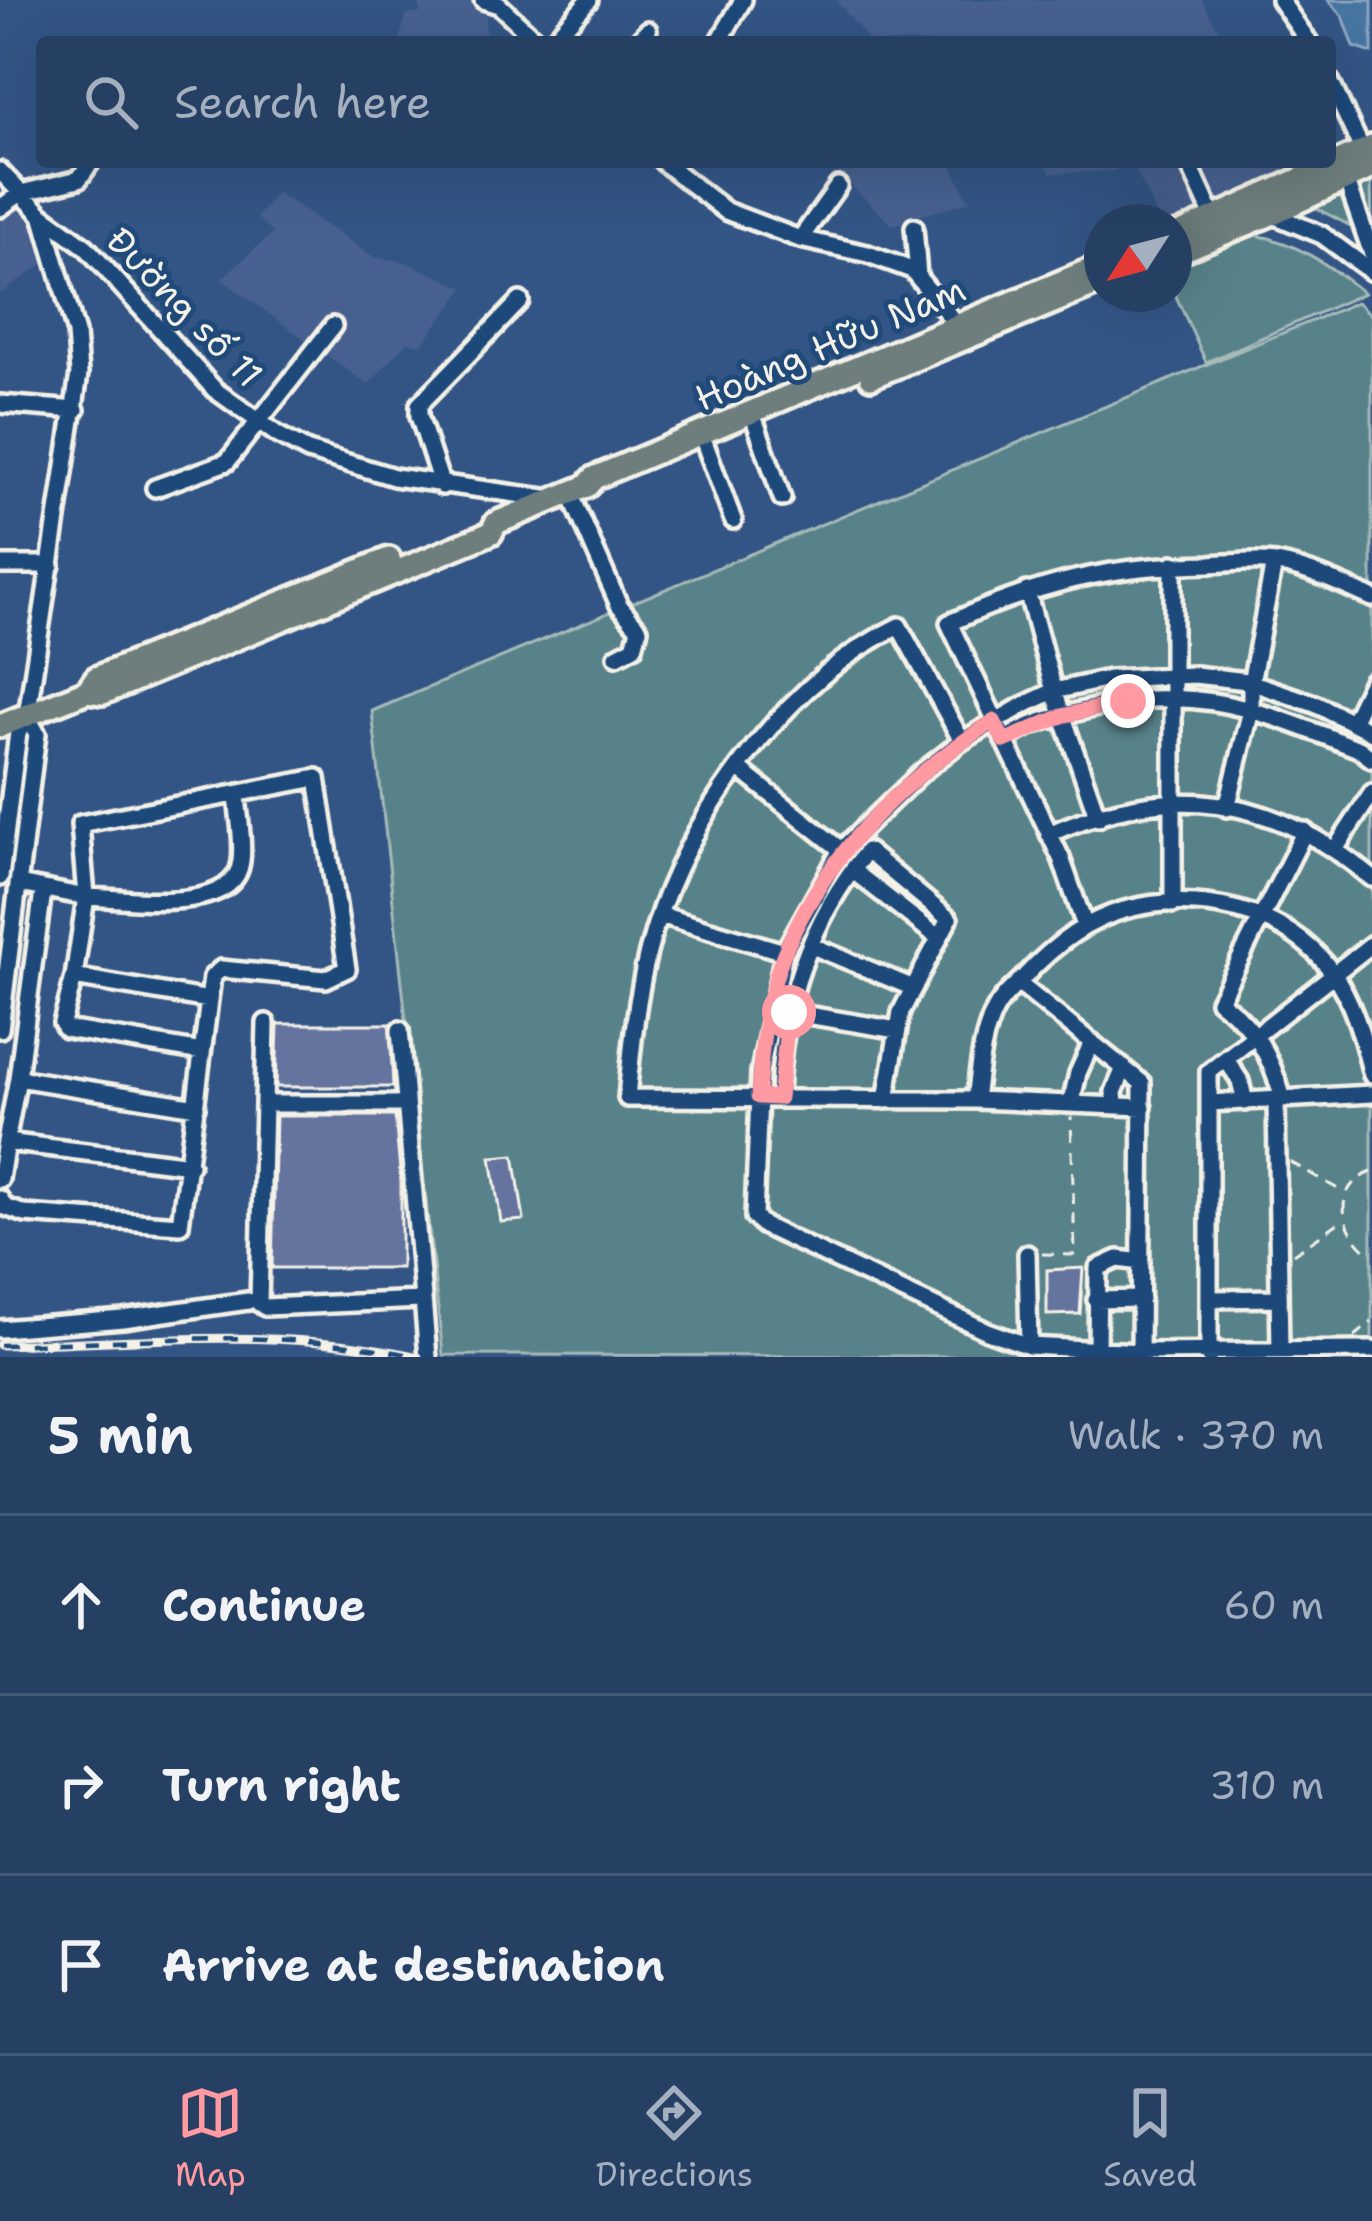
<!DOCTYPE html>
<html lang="en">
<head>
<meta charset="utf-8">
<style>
	body { margin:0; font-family:"Shantell Sans",sans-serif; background:#324b6d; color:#f1f3f6 }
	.compass { position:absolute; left:1084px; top:204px; width:108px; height:108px; border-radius:50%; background:#264064; box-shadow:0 12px 48px #0002; rotate:234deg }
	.stop { position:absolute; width:36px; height:36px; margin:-27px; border:9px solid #ff9aa2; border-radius:50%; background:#fff }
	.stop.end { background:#ff9aa2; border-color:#fff; box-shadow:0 3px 12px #0008 }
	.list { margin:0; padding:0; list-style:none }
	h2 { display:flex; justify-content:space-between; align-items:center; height:156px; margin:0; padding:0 48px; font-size:51px }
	h2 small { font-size:39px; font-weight:400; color:#a4afbf }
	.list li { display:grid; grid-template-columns:78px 1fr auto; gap:36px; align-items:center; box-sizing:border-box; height:180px; padding:0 48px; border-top:3px solid #425978 }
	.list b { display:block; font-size:45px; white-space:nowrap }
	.list em { font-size:39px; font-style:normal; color:#a4afbf }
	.icon { flex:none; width:66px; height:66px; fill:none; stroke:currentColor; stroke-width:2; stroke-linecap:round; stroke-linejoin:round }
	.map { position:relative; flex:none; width:1372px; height:1357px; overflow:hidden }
	.search { position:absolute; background:#264064; box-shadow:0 12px 48px #0002; left:36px; right:36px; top:36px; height:132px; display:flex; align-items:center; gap:30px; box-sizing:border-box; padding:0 42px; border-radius:12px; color:#a4afbf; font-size:45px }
	.sheet { height:696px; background:#264064 }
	nav { display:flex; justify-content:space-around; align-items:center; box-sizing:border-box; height:168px; border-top:3px solid #425978; background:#264064; font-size:33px; color:#a4afbf }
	nav a { display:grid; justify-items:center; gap:6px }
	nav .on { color:#ff9aa2 }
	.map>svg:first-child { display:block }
</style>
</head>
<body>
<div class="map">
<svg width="1372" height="1357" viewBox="0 0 1372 1357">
	<rect width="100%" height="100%" fill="#335585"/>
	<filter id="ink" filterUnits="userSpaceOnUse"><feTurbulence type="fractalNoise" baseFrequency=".00833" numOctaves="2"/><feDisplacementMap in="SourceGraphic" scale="24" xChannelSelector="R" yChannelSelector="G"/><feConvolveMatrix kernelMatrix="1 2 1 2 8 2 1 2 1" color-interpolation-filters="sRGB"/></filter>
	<g filter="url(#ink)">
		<path fill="#46618f" d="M419,0H486L485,36L399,42L406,15L420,13Z
			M836,0H1202L1225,42H870Z
			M827,162H950L969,201L892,225Z
			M1045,162H1129L1114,171L1050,173Z
			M1132,162H1319L1174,230V222H1160Z
			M0,184L35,218L49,260L0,294Z
			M276,192L374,257L406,262L465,288L421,345L407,342L368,385L221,279L273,233L257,218Z"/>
		<path fill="#598289" stroke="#a6bab8" stroke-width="3" d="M1371,180L1372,237L1310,205Z
			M1256,235C1298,243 1330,266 1364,293L1206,362L1174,292V268Z
			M1357,302L1372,316V1357L443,1355L372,711Z"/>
		<path fill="#4674a2" stroke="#8ca6be" stroke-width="3" d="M1328,0H1372V53L1354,47L1343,16Z"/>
		<path fill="#65739f" stroke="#f4f1e8" stroke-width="3" d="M278,1024H390L393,1087H276Z
			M276,1116H395L401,1182V1268H272Z
			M514,1155L524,1220L501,1222L491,1157Z
			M1083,1268L1080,1314L1047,1315V1270Z"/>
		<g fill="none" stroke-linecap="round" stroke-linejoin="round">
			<defs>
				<path id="minor" d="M483,0L499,5L538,42
					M1280,0L1309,42
					M551,42L589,0
					M637,42L648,30
					M719,42L743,0
					M1330,81L1367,160
					M663,162L726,211L800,239L868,254L912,270L957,325
					M1188,162L1214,219
					M1343,170L1372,254
					M0,171L42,215L86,247L215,390L278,435L308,451L394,477L552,499
					M0,208L21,193L79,179L91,162
					M1271,214L1322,235L1372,272
					M914,227L918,276
					M800,239L838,186
					M0,404L76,410
					M756,424L782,498
					M705,444L733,520
					M442,486L419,416V405L520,301
					M155,488L227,462L333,326
					M570,493L619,605L639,629L634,647L617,656
					M1173,564V904
					M0,565H51
					M1027,591L1054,691L1098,818
					M1352,722L1372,681
					M1372,732L1315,704L1247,681L1195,675L1109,679L1054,691L1024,705L962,741L922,772L841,850L784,952L760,1072L754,1217L764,1226L987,1331L1029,1346L1141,1352L1372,1350
					M962,741L899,626C792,677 701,800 661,909C639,970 633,1034 627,1098L975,1100L1143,1107
					M1004,741C1026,724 1055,717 1081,711C1196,681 1254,709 1359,749L1372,759
					M738,768L841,850
					M1227,808L1251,710V683L1274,563
					M1049,834C1169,780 1272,795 1372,878
					M1336,848L1372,793
					M852,870L939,938
					M0,877L18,733L27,716L79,374L76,333L42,215
					M19,884L86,897L74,977L62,1023L66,1029L202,1052
					M660,915L784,952
					M1085,926L1061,858L949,623C1038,583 1112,565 1210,564C1231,563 1255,560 1276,563C1309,569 1341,584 1372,598
					M810,945L911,987
					M74,977L209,1000L212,977L221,969L326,979L347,969L317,778L80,824L86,897C125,898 235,916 241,861C244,840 238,815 237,794
					M1018,983L1142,1083L1140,1357
					M789,1012L897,1030
					M266,1023L259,1303L265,1307L421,1300
					M0,1029L37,734L27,716
					M400,1030L428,1357
					M1226,1059L1240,1081L1245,1102
					M18,1078L43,891
					M779,1098C781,1007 809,921 867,851L949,919L901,1012L886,1100
					M1283,1099C1271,1057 1256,1027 1219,1001L1305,831
					M975,1100C979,1070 981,1037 995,1010C1002,996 1014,987 1025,976C1052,947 1085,921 1124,910C1196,890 1287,909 1332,972C1354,1002 1363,1040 1372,1075
					M1276,1100L1280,1350
					M1209,1103L1372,1094
					M265,1104H406
					M1071,1104L1078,1073L1092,1042
					M1115,1105L1114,1092L1124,1068
					M190,1165L6,1142L18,1078L196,1107
					M0,1179L6,1142
					M0,1199L5,1207L25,1214L180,1225L209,1000
					M1027,1254L1029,1346
					M1210,1299L1277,1298
					M1096,1300L1141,1299
					M0,1329L123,1319L248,1301
					M1097,1350L1098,1268L1118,1259L1141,1262
					M1209,1357V1072L1372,944"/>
				<path id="major" d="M1174,236L1372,147
					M1174,254L1271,214L1372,167
					M871,377L1102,282
					M87,691L103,693L491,533L496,523L587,486L594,478L1102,265
					M0,726L87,691L96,678L389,559"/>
			</defs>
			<use href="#minor" stroke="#f4f1e8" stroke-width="24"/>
			<use href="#major" stroke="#f4f1e8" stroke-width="30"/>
			<path stroke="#f4f1e8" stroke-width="3" stroke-dasharray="12 9" stroke-linecap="butt" d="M1290,1162L1345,1193
				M1372,1172C1329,1187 1341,1233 1372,1255
				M1042,1254L1075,1255L1071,1117
				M1293,1254L1344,1219
				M1354,1337L1372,1322"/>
			<use href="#minor" stroke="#1f4a7a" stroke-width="15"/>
			<use href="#major" stroke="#6d7e7c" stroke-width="21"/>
			<defs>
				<path id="rail" d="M0,1345C138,1342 282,1326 418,1357"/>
			</defs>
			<use href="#rail" stroke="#f4f1e8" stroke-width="9"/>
			<use href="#rail" stroke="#1f4a7a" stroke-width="4.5" stroke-dasharray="14" stroke-linecap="butt"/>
		</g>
	</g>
	<g fill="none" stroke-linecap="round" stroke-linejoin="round" filter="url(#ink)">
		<path stroke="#ff9aa2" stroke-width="15" d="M789,1012L779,1098L758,1097C761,1050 766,995 785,951C827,851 904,778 994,721L1004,741L1062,716L1128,701"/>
	</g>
	<g text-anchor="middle" stroke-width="10" stroke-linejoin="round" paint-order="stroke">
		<g font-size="36" fill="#f4f1e8" stroke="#1f4a7a">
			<text transform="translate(185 307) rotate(46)" y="13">Đường số 11</text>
			<text transform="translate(830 343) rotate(-23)" y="13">Hoàng Hữu Nam</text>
		</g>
	</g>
</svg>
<svg class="compass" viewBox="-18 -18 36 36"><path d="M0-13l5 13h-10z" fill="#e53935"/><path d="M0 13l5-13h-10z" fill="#a4afbf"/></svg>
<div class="stop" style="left:789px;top:1012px"></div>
<div class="stop end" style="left:1128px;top:701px"></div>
<div class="search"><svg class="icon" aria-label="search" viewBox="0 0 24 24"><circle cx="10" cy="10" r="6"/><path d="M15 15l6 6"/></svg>Search here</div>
</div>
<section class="sheet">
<h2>5 min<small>Walk · 370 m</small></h2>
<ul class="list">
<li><svg class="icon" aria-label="ahead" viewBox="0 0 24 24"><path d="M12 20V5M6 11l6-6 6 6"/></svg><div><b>Continue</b></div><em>60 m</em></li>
<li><svg class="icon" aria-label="right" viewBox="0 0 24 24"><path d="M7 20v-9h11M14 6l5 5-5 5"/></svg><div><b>Turn right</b></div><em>310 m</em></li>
<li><svg class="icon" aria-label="arrive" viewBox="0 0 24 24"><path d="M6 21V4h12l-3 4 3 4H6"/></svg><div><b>Arrive at destination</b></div></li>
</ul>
</section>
<nav>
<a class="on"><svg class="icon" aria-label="map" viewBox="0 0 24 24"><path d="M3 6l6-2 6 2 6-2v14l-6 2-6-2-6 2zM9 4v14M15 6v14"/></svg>Map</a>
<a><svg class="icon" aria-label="directions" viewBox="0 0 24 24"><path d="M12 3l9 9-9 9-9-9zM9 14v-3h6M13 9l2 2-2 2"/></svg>Directions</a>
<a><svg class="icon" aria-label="saved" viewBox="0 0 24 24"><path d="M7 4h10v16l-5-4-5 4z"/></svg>Saved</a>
</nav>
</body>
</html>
